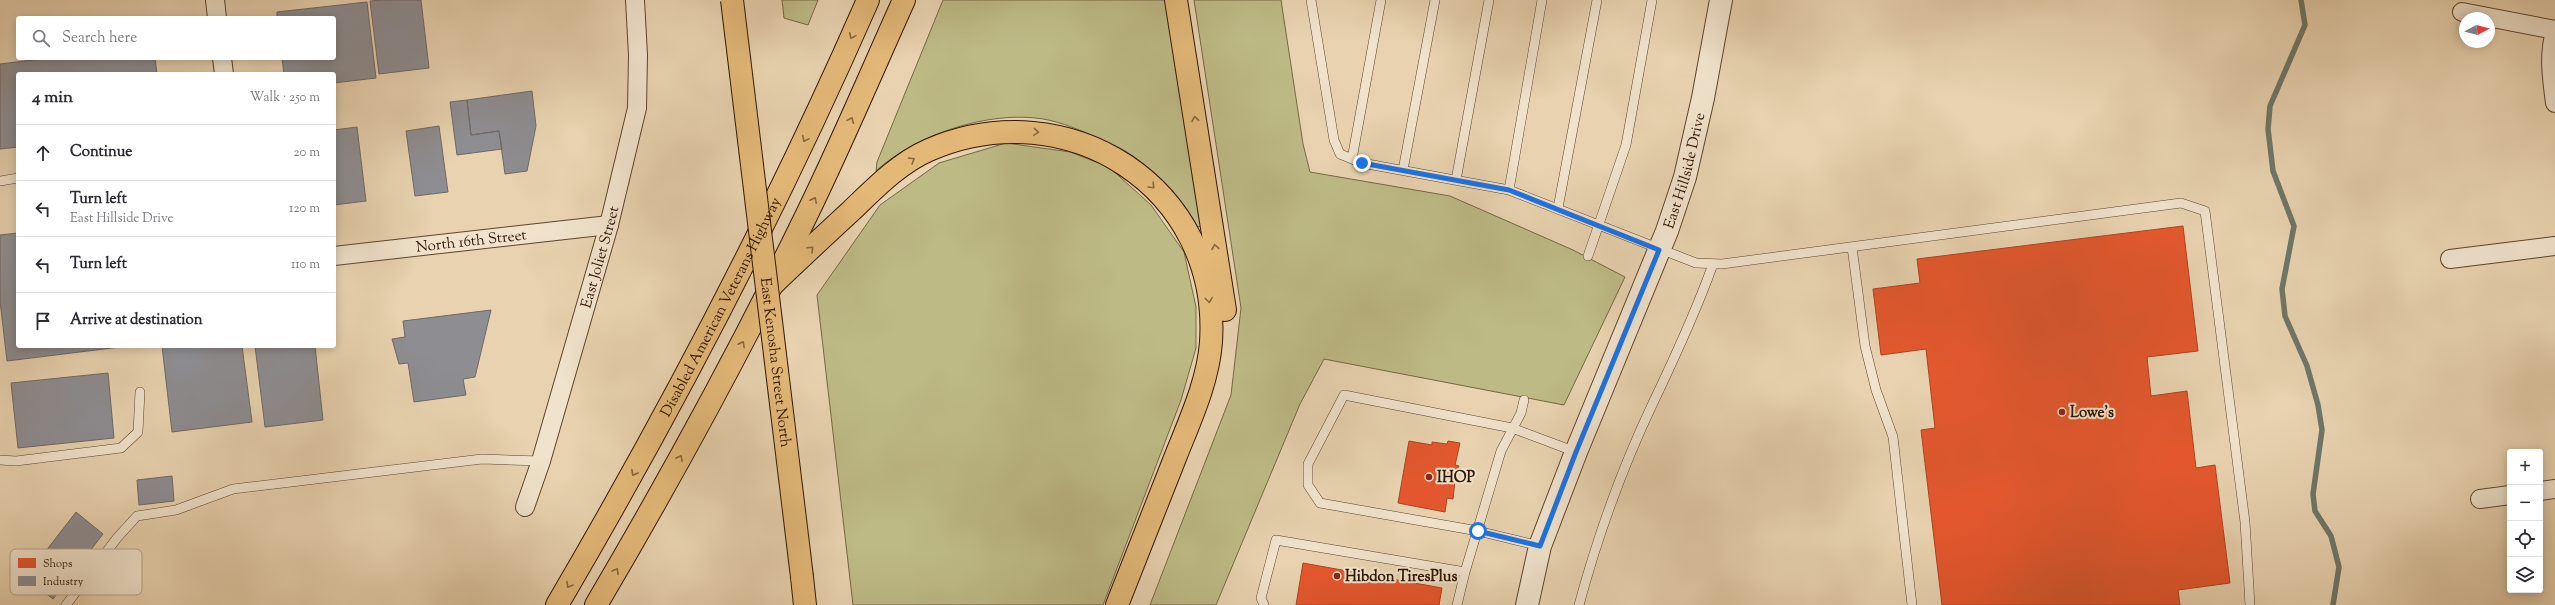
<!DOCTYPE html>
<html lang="en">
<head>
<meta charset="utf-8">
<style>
	body { margin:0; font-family:"Sorts Mill Goudy",serif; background:#f2f2f3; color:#2b2b33 }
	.controls { position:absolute; right:12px; bottom:12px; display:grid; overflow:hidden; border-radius:4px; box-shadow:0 2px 10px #0003 }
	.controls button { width:36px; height:36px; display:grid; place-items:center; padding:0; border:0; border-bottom:1px solid #e1e1e2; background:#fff; color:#2b2b33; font:20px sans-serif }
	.compass { position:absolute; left:2459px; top:12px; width:36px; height:36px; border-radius:50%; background:#fff; box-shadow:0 2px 10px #0003; rotate:83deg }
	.stop { position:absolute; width:12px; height:12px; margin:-9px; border:3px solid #1a73e8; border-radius:50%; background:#fff }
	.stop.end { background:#1a73e8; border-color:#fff; box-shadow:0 1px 4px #0008 }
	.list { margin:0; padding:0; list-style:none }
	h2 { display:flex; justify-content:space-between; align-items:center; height:52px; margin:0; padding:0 16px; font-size:17px }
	h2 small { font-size:13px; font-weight:400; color:#7c7c81 }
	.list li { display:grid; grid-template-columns:26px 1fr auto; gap:12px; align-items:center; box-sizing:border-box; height:56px; padding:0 16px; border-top:1px solid #e1e1e2 }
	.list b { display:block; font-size:15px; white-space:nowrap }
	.list p { margin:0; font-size:13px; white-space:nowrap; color:#7c7c81 }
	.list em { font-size:13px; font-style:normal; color:#7c7c81 }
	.icon { flex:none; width:22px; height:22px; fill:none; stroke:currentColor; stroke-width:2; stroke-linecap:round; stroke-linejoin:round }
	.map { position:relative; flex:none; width:2555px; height:605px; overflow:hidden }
	.search { position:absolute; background:#fff; box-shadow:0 2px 10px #0003; left:16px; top:16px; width:320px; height:44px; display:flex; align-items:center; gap:10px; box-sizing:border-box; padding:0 14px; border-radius:4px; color:#7c7c81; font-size:15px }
	.panel { position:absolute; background:#fff; box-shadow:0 2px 10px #0003; left:16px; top:72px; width:320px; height:276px; border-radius:4px }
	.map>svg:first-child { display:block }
</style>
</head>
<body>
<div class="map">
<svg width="2555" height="605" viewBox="0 0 2555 605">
	<rect width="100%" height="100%" fill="#e8d2af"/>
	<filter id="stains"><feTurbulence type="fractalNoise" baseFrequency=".005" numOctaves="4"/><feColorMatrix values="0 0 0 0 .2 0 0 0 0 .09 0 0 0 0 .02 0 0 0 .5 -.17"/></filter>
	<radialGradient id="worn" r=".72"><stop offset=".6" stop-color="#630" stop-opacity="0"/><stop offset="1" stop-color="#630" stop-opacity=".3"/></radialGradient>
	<path fill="#bdba86" stroke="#766843" d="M782,0H818L808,25L784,18Z
		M943,0H1168L1205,225L1197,227C1177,200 1157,171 1127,152C1119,147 1109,143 1100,139C1083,131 1061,122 1043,119C989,110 915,135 876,171L877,162Z
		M1194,0H1281L1303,144L1310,172L1450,196L1573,250L1625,277L1564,405L1324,359L1300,404L1216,605H1150L1231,395L1241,308Z
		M1006,143L1070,152L1109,167L1151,205L1184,252L1196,307V348L1181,400L1103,605H853L817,295L880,205L939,163Z"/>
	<path fill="#e4572e" stroke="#ae4420" d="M2183,226L2198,351L2147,357L2151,396L2187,391L2196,468L2215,465L2230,583L2178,590L2180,605H1942L1921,430L1935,428L1926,349L1881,355L1873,289L1920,283L1917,259Z
		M1409,441L1432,445V442L1447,444L1448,441L1460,443L1455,465L1459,466L1456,471L1453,499L1447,498L1445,512L1398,503Z
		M1303,563L1442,588L1439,605H1296Z"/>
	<path fill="#8d8d92" stroke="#716966" d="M381,0H421L429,68L379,74L370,1Z
		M367,2L376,78L334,83V74H284L282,58H334V18H277V12Z
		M49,58H155L157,74H18V147L0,149V64Z
		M532,91L536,126L527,171L505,174L499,131L471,135L467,100Z
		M467,100L471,135L499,131L502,149L457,155L450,102Z
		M439,126L448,192L415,196L406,131Z
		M357,127L366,201L334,205V130Z
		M18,233V346L120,347L7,361L0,301V235Z
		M491,310L475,377L463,379L466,395L414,402L408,363L399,364L392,339L405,337L403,321Z
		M162,346H242L252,422L172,432Z
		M255,346H315L323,420L265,427Z
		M108,373L114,438L18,448L11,383Z
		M172,476L174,501L139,505L137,480Z
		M76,512L103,534L53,599L25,578Z"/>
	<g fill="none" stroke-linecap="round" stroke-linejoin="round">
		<path stroke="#6e7767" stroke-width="5.5" d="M2301,0L2305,25L2270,106L2268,129L2273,171L2294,226L2282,289L2285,316L2307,366L2318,405L2322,430L2313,494L2315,511L2331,536L2339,567L2333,605"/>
		<defs>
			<path id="service" d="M1311,0L1334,140L1340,154L1362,163L1509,190L1696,263L1722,264L2181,203L2205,211L2245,522L2250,605
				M1352,159L1381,0
				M1403,170L1435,0
				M1456,180L1489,0
				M0,181L18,178
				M1509,190L1542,0
				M1558,208L1597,0
				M1852,247L1865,346L1876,390L1893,437L1912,605
				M1588,256L1626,145L1652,0
				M0,460L16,461L121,448L138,432L140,392
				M1540,546L1478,531L1320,503L1308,485V464L1344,395L1512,428L1576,452
				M1465,572L1501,451L1521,413L1524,400
				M66,605L117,538L137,516L176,510L233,489L482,459L541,461
				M1264,605L1261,598L1276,540L1465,572L1457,605
				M1579,605C1598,535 1622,468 1653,403C1675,357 1696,312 1713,264"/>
			<g id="minor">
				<path d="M215,0L217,18"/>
				<path d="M2462,12L2555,30"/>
				<path d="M2555,32C2548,56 2552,79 2555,103"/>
				<path d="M222,58L224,74"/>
				<path id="s1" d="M334,256L609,225"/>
				<path d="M2450,259L2555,246"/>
				<path d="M2540,491L2555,489"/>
				<path d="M2480,499L2510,495"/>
				<path id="s2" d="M525,507L541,461L609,225L637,108L638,55L635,0"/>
			</g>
			<g id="tertiary">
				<path id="s3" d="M1527,605L1540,546L1576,452L1667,231L1685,177L1703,98L1721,0"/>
			</g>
			<path id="primary" d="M802,577L805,605"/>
			<g id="motorway">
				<path d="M1176,0L1225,310"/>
				<path d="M772,285C798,260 825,235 851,211C874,189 899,163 929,150C1067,90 1221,187 1211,342C1208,382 1190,420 1175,458C1156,507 1136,556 1117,605"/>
				<path id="s4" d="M557,605C672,409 777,208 868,0"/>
				<path d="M596,605C672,476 743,346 808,212C842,142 872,71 904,0"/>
			</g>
		</defs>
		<use href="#service" stroke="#5e452c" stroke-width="10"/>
		<use href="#minor" stroke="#5e452c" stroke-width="20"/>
		<use href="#tertiary" stroke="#5e452c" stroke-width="24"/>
		<use href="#primary" stroke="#301600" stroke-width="24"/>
		<use href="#motorway" stroke="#301600" stroke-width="24"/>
		<use href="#service" stroke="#f0e2cb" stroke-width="9"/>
		<use href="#minor" stroke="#f0e2cb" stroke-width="18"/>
		<use href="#tertiary" stroke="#f0e2cb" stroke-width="22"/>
		<use href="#primary" stroke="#e4b978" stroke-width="22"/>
		<use href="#motorway" stroke="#e4b978" stroke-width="22"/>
		<defs>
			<g id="primary-bridge">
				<path id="s5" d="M732,0L802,577"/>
			</g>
		</defs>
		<use href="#primary-bridge" stroke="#301600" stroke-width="24" stroke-linecap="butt"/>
		<use href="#primary-bridge" stroke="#e4b978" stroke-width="22"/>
	</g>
	<defs><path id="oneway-chevron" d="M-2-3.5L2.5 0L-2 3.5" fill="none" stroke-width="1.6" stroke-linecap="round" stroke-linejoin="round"/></defs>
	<g stroke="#8a683c">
		<use href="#oneway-chevron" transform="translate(852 36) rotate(114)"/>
		<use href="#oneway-chevron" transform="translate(1195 119) rotate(-99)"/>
		<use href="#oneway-chevron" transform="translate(851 120) rotate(-66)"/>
		<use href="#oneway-chevron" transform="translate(1036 132) rotate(4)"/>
		<use href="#oneway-chevron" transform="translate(805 139) rotate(116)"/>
		<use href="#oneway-chevron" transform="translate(912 160) rotate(-31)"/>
		<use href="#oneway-chevron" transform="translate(1152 186) rotate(45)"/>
		<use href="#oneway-chevron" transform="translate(814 200) rotate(-65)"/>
		<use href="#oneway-chevron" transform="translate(1215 247) rotate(-99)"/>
		<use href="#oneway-chevron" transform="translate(811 249) rotate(-43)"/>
		<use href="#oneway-chevron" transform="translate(1209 300) rotate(83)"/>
		<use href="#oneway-chevron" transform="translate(742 344) rotate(-63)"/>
		<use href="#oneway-chevron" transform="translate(680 458) rotate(-61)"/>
		<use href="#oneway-chevron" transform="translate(634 473) rotate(119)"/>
		<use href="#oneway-chevron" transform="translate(616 571) rotate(-60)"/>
		<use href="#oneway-chevron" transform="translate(569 585) rotate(120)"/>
	</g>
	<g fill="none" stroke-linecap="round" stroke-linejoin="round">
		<path stroke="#1a73e8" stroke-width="5" d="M1362,163L1509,190L1659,250L1576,452L1540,546L1478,531"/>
	</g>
	<g fill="#8f2418" stroke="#f0e2cb" stroke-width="1.5">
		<circle cx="2062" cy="412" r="4"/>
		<circle cx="1429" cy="477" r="4"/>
		<circle cx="1337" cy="576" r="4"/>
	</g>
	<g text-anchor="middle" stroke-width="4" stroke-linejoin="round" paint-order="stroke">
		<g font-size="15" fill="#301600" stroke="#f0e2cb">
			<text dy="5" stroke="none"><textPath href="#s3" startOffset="463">East Hillside Drive</textPath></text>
			<text dy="5" stroke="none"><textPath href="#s1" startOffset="138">North 16th Street</textPath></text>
			<text dy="5" stroke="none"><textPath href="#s2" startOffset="261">East Joliet Street</textPath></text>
			<text dy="5" stroke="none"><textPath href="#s4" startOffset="340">Disabled American Veterans Highway</textPath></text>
			<text dy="5" stroke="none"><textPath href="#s5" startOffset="365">East Kenosha Street North</textPath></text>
		</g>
		<g font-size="15" font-weight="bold" fill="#301600" stroke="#f0e2cb" text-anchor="start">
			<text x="2070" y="417">Lowe's</text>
			<text x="1437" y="482">IHOP</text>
			<text x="1345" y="581">Hibdon TiresPlus</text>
		</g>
	</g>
	<rect x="10" y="549" width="132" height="46" rx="6" fill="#f0e2cb" stroke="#b6a58e" stroke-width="1"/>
	<rect x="18" y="558" width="18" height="10" fill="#e4572e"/>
	<rect x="18" y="576" width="18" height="10" fill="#8d8d92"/>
	<g font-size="11" fill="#301600">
		<text x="43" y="567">Shops</text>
		<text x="43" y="585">Industry</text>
	</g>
	<rect width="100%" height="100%" filter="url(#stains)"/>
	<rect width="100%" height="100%" fill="url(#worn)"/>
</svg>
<div class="controls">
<button>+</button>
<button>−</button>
<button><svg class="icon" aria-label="locate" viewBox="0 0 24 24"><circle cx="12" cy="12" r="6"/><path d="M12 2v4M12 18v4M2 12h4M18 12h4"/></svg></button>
<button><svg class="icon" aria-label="layers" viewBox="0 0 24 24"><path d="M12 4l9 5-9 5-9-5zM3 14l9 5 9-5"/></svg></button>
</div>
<svg class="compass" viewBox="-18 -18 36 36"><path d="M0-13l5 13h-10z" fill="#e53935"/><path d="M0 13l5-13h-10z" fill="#7c7c81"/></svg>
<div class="stop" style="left:1478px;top:531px"></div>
<div class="stop end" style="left:1362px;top:163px"></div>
<div class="search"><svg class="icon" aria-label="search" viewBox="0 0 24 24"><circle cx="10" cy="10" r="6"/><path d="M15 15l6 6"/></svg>Search here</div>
<section class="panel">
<h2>4 min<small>Walk · 250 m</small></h2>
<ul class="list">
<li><svg class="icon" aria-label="ahead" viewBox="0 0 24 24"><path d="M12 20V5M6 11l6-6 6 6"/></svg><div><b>Continue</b></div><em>20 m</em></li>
<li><svg class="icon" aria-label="left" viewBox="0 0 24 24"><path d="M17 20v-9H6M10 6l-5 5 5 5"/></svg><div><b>Turn left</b><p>East Hillside Drive</p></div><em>120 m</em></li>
<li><svg class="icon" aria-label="left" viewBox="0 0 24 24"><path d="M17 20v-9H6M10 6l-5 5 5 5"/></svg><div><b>Turn left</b></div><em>110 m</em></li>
<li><svg class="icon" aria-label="arrive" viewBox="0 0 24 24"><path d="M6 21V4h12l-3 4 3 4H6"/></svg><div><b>Arrive at destination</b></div></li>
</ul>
</section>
</div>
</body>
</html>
